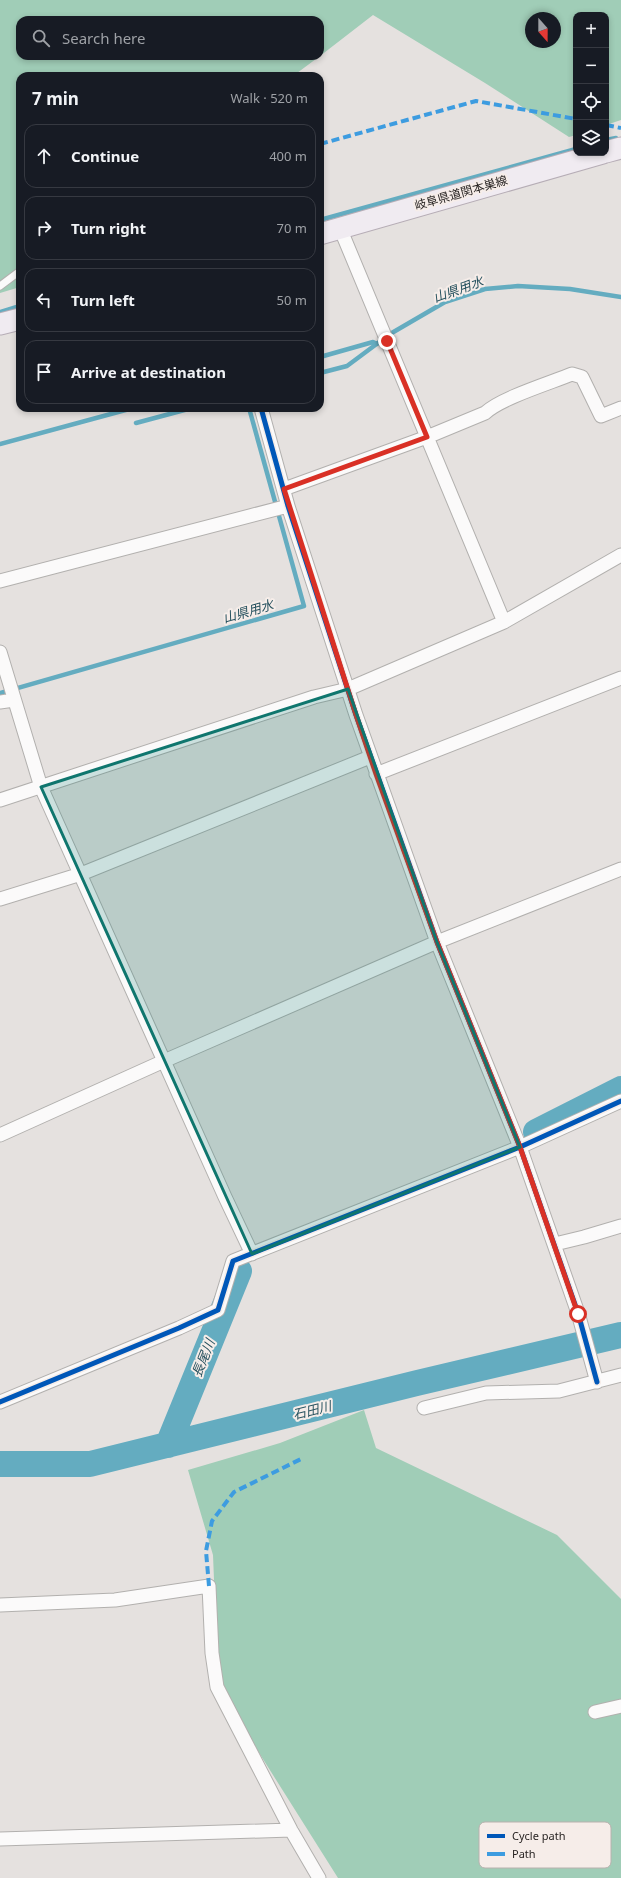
<!DOCTYPE html>
<html lang="en">
<head>
<meta charset="utf-8">
<style>
	body { margin:0; font-family:"Noto Sans","Noto Sans JP",sans-serif; background:#242831; color:#f1f3f6 }
	.controls { position:absolute; right:12px; top:12px; display:grid; overflow:hidden; border-radius:8px; box-shadow:0 2px 6px #0003 }
	.controls button { width:36px; height:36px; display:grid; place-items:center; padding:0; border:0; border-bottom:1px solid #363941; background:#171b24; color:#f1f3f6; font:20px sans-serif }
	.compass { position:absolute; left:525px; top:12px; width:36px; height:36px; border-radius:50%; background:#171b24; box-shadow:0 2px 6px #0003; rotate:159deg }
	.stop { position:absolute; width:12px; height:12px; margin:-9px; border:3px solid #d93025; border-radius:50%; background:#fff }
	.stop.end { background:#d93025; border-color:#fff; box-shadow:0 1px 4px #0008 }
	.list { margin:0; padding:0; list-style:none }
	h2 { display:flex; justify-content:space-between; align-items:center; height:52px; margin:0; padding:0 16px; font-size:17px }
	h2 small { font-size:13px; font-weight:400; color:#9ea1a6 }
	.list li { display:grid; grid-template-columns:26px 1fr auto; gap:12px; align-items:center; box-sizing:border-box; height:64px; margin:0 8px 8px; padding:0 8px; border:1px solid #363941; border-radius:12px }
	.list b { display:block; font-size:15px; white-space:nowrap }
	.list em { font-size:13px; font-style:normal; color:#9ea1a6 }
	.icon { flex:none; width:22px; height:22px; fill:none; stroke:currentColor; stroke-width:2; stroke-linecap:round; stroke-linejoin:round }
	.map { position:relative; flex:none; width:621px; height:1878px; overflow:hidden }
	.search { position:absolute; background:#171b24; box-shadow:0 2px 6px #0003; left:16px; top:16px; width:308px; height:44px; display:flex; align-items:center; gap:10px; box-sizing:border-box; padding:0 14px; border-radius:12px; color:#9ea1a6; font-size:15px }
	.panel { position:absolute; background:#171b24; box-shadow:0 2px 6px #0003; left:16px; top:72px; width:308px; height:340px; border-radius:12px }
	.map>svg:first-child { display:block }
</style>
</head>
<body>
<div class="map">
<svg width="621" height="1878" viewBox="0 0 621 1878">
	<rect width="100%" height="100%" fill="#e5e1df"/>
	<path fill="#a0cdb7" fill-rule="evenodd" d="M0,0H621V120L606,125V15H576V135L569,137L485,83L373,15L320,56V20H20V56H320L293,76H20V287L0,293ZM531,18H555V42H531Z
		M364,1410L376,1448L557,1535L621,1599V1878H338L232,1710L218,1679L213,1555L188,1470L280,1443Z"/>
	<g fill="none" stroke-linecap="round" stroke-linejoin="round">
		<path stroke="#64acc0" stroke-width="4.5" d="M606,140L616,138
			M320,220L576,149
			M0,312L20,306
			M320,357L373,342L377,344
			M320,373L347,366L390,334L445,302L485,289L518,286L570,289L621,297
			M136,423L192,408
			M0,444L133,408
			M0,693L304,606L249,408"/>
		<path stroke="#64acc0" stroke-width="26" d="M536,1132L621,1089
			M168,1445L239,1271
			M0,1464H90L417,1383L621,1335"/>
		<defs>
			<path id="lane" d="M0,286L20,271"/>
			<path id="street" d="M340,228L504,622
				M261,408L288,506L356,715L437,942L520,1147L578,1313L597,1382
				M284,489L427,437L485,413C501,398 550,383 572,374L582,377L601,416L621,408
				M0,581L288,506
				M0,652L41,787L225,1197L252,1254
				M0,702L14,700
				M376,774L621,678
				M0,800L314,697L348,689L504,622L621,555
				M0,899L81,874L370,757
				M0,1135L164,1061L437,942L621,869
				M555,1244L584,1237L621,1226
				M0,1402L179,1328L218,1310L233,1261L520,1147L621,1101
				M424,1408L486,1393L559,1391L621,1375
				M0,1605L115,1600L209,1586L212,1653L217,1687L291,1830L319,1878
				M595,1712L621,1706
				M0,1839L291,1830"/>
			<path id="primary" d="M606,152L621,148
				M320,234L603,153
				M0,324L20,319"/>
		</defs>
		<use href="#lane" stroke="#b2b0ae" stroke-width="9"/>
		<use href="#street" stroke="#b2b0ae" stroke-width="15"/>
		<use href="#primary" stroke="#b6adb6" stroke-width="23"/>
		<use href="#lane" stroke="#fbfafa" stroke-width="7"/>
		<use href="#street" stroke="#fbfafa" stroke-width="13"/>
		<use href="#primary" stroke="#f0ebf1" stroke-width="21"/>
		<path stroke="#3d9ce0" stroke-width="4" stroke-dasharray="8 4" stroke-linecap="butt" d="M606,125L621,128
			M320,144L476,101L576,119
			M209,1586L206,1551L212,1521L234,1492L301,1459"/>
		<defs>
			<path id="cycleway" d="M261,408L288,506L356,715L437,942L520,1147L578,1313L597,1382
				M0,1402L179,1328L218,1310L233,1261L520,1147L621,1101"/>
		</defs>
		<use href="#cycleway" stroke="#f6ede9" stroke-width="8"/>
		<use href="#cycleway" stroke="#0057b8" stroke-width="5"/>
	</g>
	<g fill="none" stroke-linecap="round" stroke-linejoin="round">
		<path stroke="#d93025" stroke-width="5" d="M387,341L427,437L284,489L356,715L376,774L437,942L520,1147L578,1314"/>
	</g>
	<path fill="#0f766e" fill-opacity="0.2" stroke="#0f766e" stroke-width="3" stroke-linejoin="round" d="M348,689L437,942L520,1147L252,1254L41,787Z"/>
	<g text-anchor="middle" stroke-width="4" stroke-linejoin="round" paint-order="stroke">
		<g font-size="12" fill="#292524" stroke="#f6ede9">
			<text transform="translate(461 193) rotate(-16)" y="4">岐阜県道関本巣線</text>
		</g>
		<g font-size="13" font-style="italic" fill="#26515e" stroke="#f6ede9">
			<text transform="translate(458 289) rotate(-20)" y="5">山県用水</text>
			<text transform="translate(248 611) rotate(-16)" y="5">山県用水</text>
			<text transform="translate(203 1358) rotate(-68)" y="5">長尾川</text>
			<text transform="translate(312 1410) rotate(-14)" y="5">石田川</text>
		</g>
	</g>
	<rect x="479" y="1822" width="132" height="46" rx="6" fill="#f6ede9" stroke="#b8b1ae" stroke-width="1"/>
	<rect x="487" y="1834" width="18" height="4" fill="#0057b8"/>
	<rect x="487" y="1852" width="18" height="4" fill="#3d9ce0"/>
	<g font-size="11" fill="#292524">
		<text x="512" y="1840">Cycle path</text>
		<text x="512" y="1858">Path</text>
	</g>
</svg>
<div class="controls">
<button>+</button>
<button>−</button>
<button><svg class="icon" aria-label="locate" viewBox="0 0 24 24"><circle cx="12" cy="12" r="6"/><path d="M12 2v4M12 18v4M2 12h4M18 12h4"/></svg></button>
<button><svg class="icon" aria-label="layers" viewBox="0 0 24 24"><path d="M12 4l9 5-9 5-9-5zM3 14l9 5 9-5"/></svg></button>
</div>
<svg class="compass" viewBox="-18 -18 36 36"><path d="M0-13l5 13h-10z" fill="#e53935"/><path d="M0 13l5-13h-10z" fill="#9ea1a6"/></svg>
<div class="stop" style="left:578px;top:1314px"></div>
<div class="stop end" style="left:387px;top:341px"></div>
<div class="search"><svg class="icon" aria-label="search" viewBox="0 0 24 24"><circle cx="10" cy="10" r="6"/><path d="M15 15l6 6"/></svg>Search here</div>
<section class="panel">
<h2>7 min<small>Walk · 520 m</small></h2>
<ul class="list">
<li><svg class="icon" aria-label="ahead" viewBox="0 0 24 24"><path d="M12 20V5M6 11l6-6 6 6"/></svg><div><b>Continue</b></div><em>400 m</em></li>
<li><svg class="icon" aria-label="right" viewBox="0 0 24 24"><path d="M7 20v-9h11M14 6l5 5-5 5"/></svg><div><b>Turn right</b></div><em>70 m</em></li>
<li><svg class="icon" aria-label="left" viewBox="0 0 24 24"><path d="M17 20v-9H6M10 6l-5 5 5 5"/></svg><div><b>Turn left</b></div><em>50 m</em></li>
<li><svg class="icon" aria-label="arrive" viewBox="0 0 24 24"><path d="M6 21V4h12l-3 4 3 4H6"/></svg><div><b>Arrive at destination</b></div></li>
</ul>
</section>
</div>
</body>
</html>
